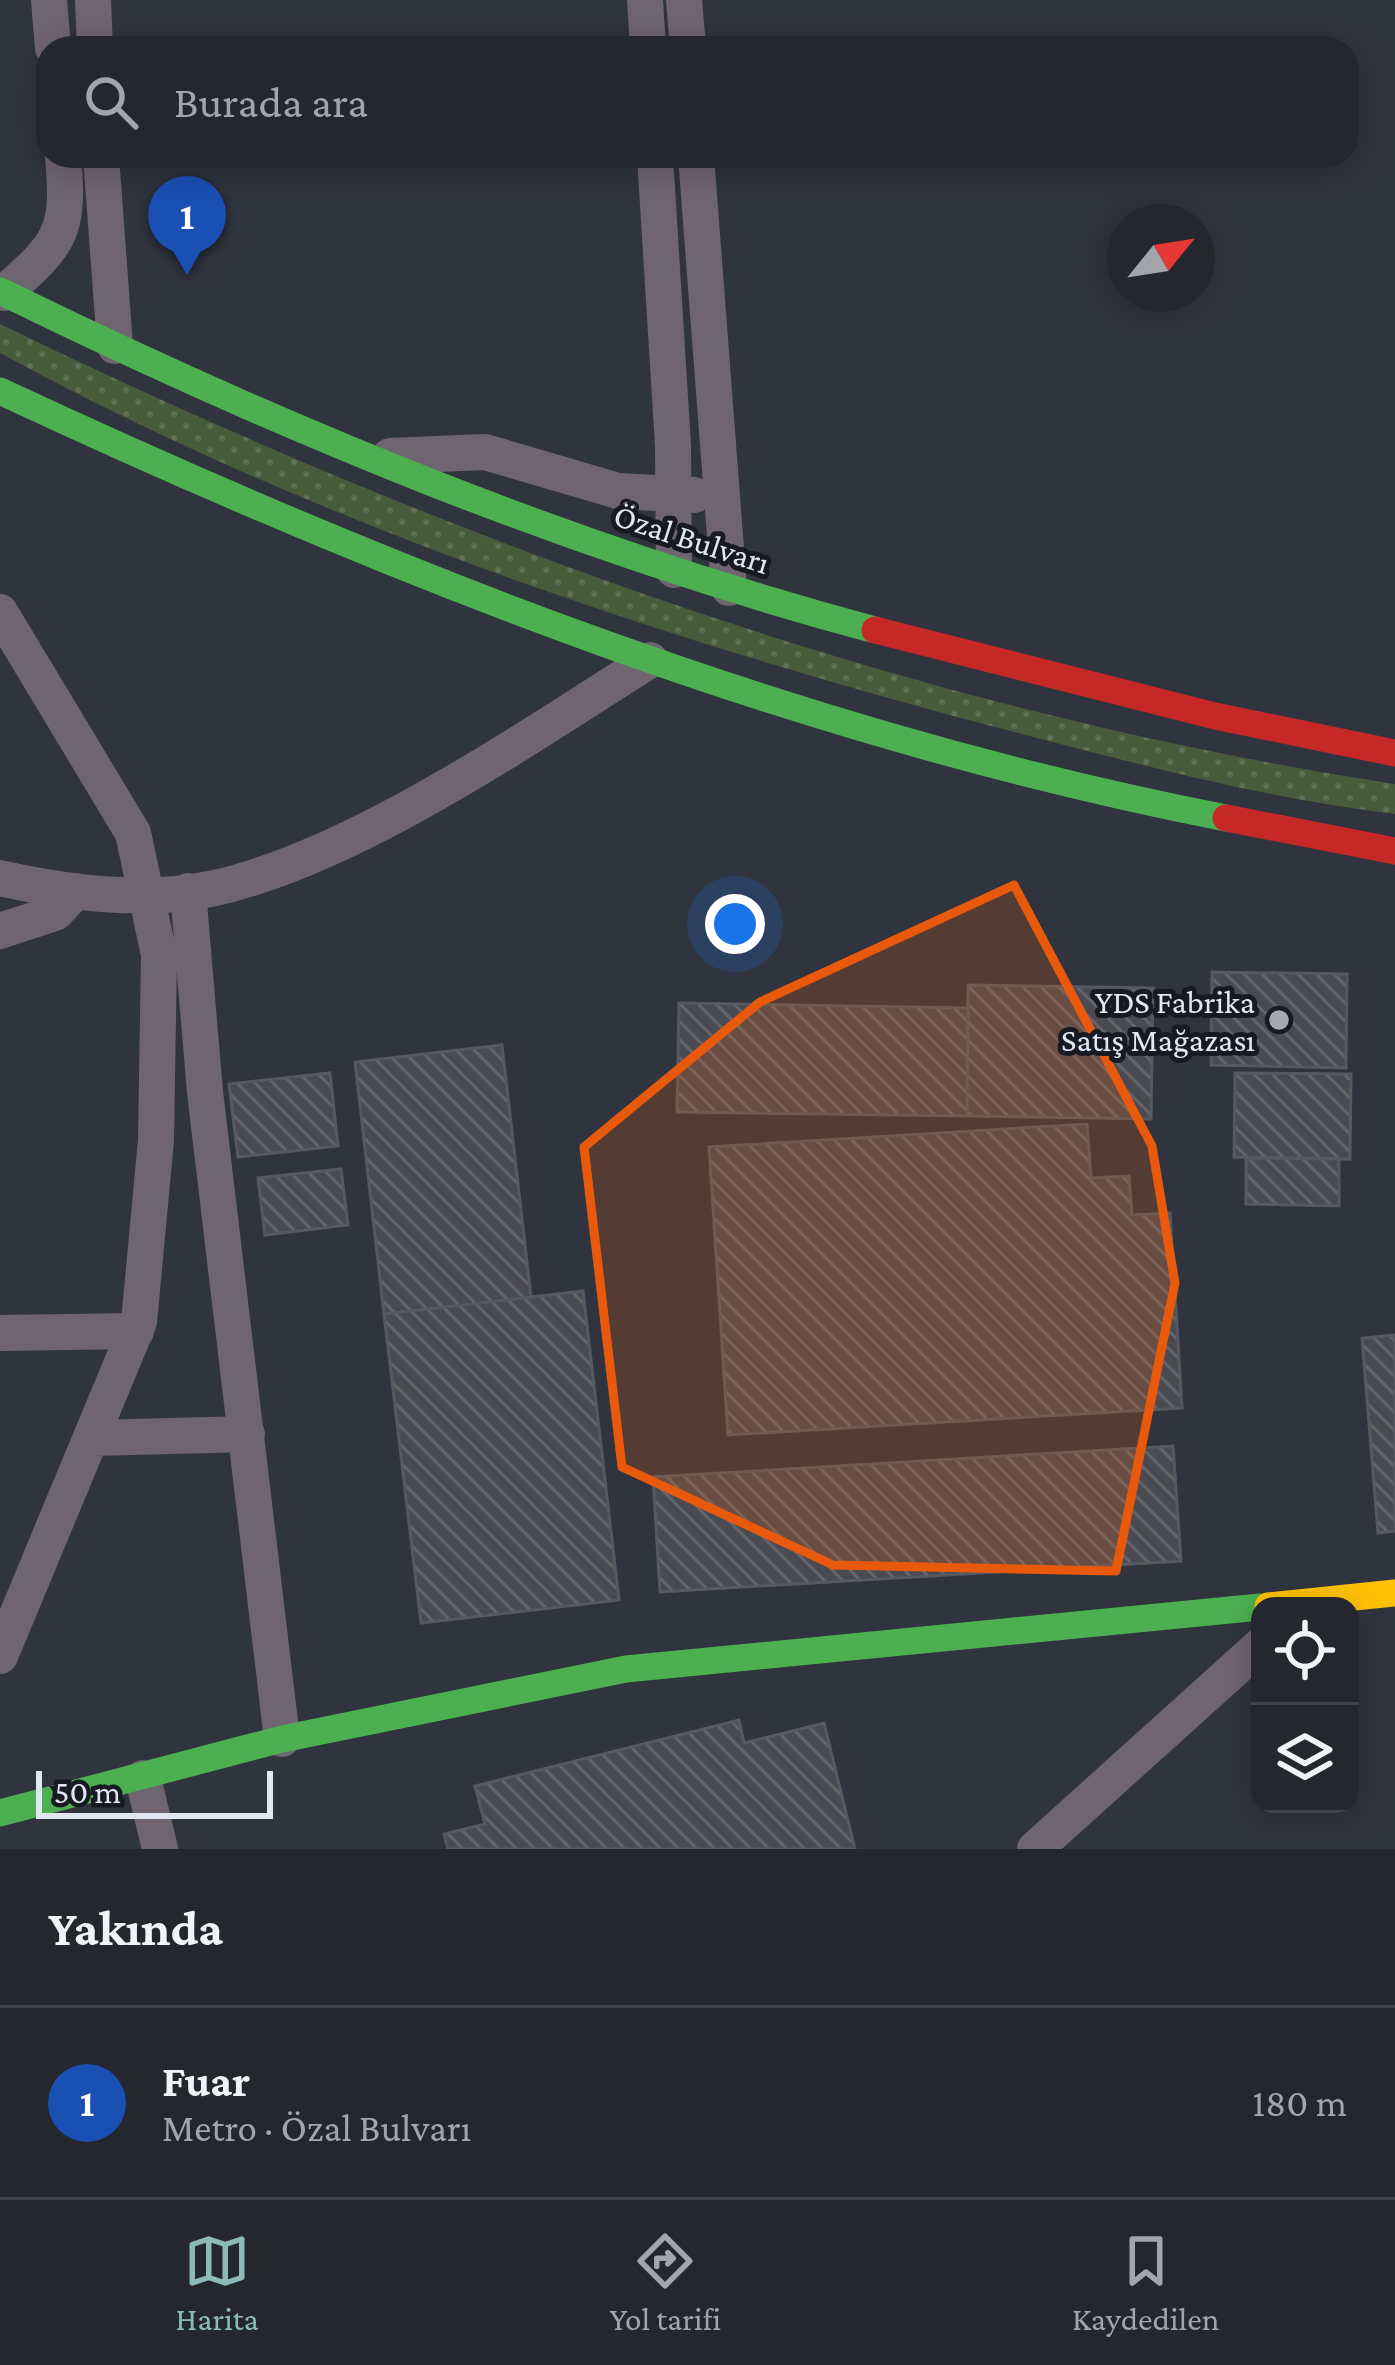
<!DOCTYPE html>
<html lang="tr">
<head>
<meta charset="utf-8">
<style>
	body { margin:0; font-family:"Crimson Pro",serif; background:#2c2f36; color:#f1f3f6 }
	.controls { position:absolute; right:36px; bottom:36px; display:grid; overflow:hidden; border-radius:24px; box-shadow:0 6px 30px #0003 }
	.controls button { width:108px; height:108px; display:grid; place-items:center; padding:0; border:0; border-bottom:3px solid #41444a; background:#24272e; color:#f1f3f6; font:60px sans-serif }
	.compass { position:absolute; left:1107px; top:204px; width:108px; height:108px; border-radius:50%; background:#24272e; box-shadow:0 6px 30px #0003; rotate:60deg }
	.scale { position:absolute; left:36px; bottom:30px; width:237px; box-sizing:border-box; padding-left:12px; border:6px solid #e2e8f3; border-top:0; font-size:33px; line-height:42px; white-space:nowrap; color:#e2e8f3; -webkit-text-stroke:9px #171a22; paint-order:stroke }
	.you { position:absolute; left:735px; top:924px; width:42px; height:42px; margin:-30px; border:9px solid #fff; border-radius:50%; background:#1a73e8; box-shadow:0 0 0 18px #1a73e833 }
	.badge { display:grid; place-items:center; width:78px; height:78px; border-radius:50%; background:#8bbbb9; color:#fff; font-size:39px; font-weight:700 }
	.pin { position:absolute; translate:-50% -99px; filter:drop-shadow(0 3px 6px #0008) }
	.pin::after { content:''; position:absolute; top:63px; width:42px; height:36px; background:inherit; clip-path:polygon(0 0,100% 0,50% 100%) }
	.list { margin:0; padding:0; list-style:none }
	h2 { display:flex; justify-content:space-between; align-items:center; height:156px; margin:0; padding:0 48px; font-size:51px }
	h2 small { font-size:39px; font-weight:400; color:#a3a5aa }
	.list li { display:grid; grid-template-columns:78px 1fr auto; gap:36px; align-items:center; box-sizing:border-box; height:192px; padding:0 48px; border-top:3px solid #41444a }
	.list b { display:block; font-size:45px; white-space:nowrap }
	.list p { margin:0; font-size:39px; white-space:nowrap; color:#a3a5aa }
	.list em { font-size:39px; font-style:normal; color:#a3a5aa }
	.icon { flex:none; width:66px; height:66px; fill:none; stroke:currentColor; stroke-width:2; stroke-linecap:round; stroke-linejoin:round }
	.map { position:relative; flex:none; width:1395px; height:1849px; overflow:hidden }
	.search { position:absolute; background:#24272e; box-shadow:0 6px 30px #0003; left:36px; right:36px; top:36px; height:132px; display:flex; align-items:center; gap:30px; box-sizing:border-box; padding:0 42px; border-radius:36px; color:#a3a5aa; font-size:45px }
	.sheet { height:348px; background:#24272e }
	nav { display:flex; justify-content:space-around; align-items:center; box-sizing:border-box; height:168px; border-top:3px solid #41444a; background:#24272e; font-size:33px; color:#a3a5aa }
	nav a { display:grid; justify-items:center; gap:6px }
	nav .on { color:#8bbbb9 }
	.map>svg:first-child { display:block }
</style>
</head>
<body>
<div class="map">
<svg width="1395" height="1849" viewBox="0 0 1395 1849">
	<defs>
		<pattern id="green-dots" width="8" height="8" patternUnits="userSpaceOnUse" patternTransform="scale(3)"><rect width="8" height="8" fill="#465c3a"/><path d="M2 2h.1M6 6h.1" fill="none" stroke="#607357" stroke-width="1.8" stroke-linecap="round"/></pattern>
		<pattern id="building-back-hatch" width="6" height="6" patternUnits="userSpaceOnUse" patternTransform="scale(3)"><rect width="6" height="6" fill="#4a4a52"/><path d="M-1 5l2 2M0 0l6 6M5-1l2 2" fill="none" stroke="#64646b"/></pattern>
	</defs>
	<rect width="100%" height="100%" fill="#30343e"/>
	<path fill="url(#green-dots)" d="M0,324C441,538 908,710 1395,784V814C1259,798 1127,761 995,727C654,637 311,522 0,353Z"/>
	<path fill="url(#building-back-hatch)" stroke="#575961" stroke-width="3" d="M1212,972L1347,974L1346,1068L1211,1065Z
		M968,985L1153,988L1151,1119L967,1116Z
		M679,1003L968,1008L967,1116L677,1112Z
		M502,1045L531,1297L384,1314L355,1062Z
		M330,1073L338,1146L238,1157L229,1084Z
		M1235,1073L1351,1074L1350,1159L1234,1157Z
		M1087,1124L1091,1178L1129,1176L1132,1215L1170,1213L1182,1408L728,1435L709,1147Z
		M1246,1158L1339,1159V1206L1246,1204Z
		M341,1169L348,1225L265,1235L258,1178Z
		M583,1291L619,1600L421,1623L384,1314Z
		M1395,1335V1531L1378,1533L1362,1338Z
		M1173,1446L1181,1561L660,1592L653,1477Z
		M739,1720L744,1743L824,1723L855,1849H448L444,1834L485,1824L475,1786Z"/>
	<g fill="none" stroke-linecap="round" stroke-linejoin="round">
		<path stroke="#6f6570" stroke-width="36" d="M49,0L53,48
			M93,0L95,48
			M645,0L648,48
			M684,0L688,48
			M101,156L115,346
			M655,156L673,446L674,570
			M696,156L729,588
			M4,293C61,243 70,233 63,156
			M390,456L485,452L618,491L694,495
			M0,612L133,833L159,955L156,1140L139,1322L0,1656
			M0,878C67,893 142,903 210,889C350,860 528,737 650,660
			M188,891L205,1092L282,1739
			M0,931L55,913L76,891
			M0,1333L136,1331
			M93,1438L247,1434
			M143,1778L160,1849
			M1035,1849L1260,1646"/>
		<path stroke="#4caf50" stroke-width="27" d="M0,291C282,429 572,549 875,630
			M0,391C392,574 800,735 1226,818
			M0,1813L282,1739L626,1669L1260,1607"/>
		<path stroke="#ffc107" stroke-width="27" d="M1268,1606L1395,1593"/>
		<path stroke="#c62828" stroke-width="27" d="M875,630L1215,716L1395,753
			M1226,818L1395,851"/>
	</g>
	<path fill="#e8590c" fill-opacity="0.2" stroke="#e8590c" stroke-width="9" stroke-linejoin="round" d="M1014,885L1152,1146L1175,1283L1116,1571L833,1565L622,1467L584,1147L760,1002Z"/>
	<circle fill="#a4a9b4" stroke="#171a22" stroke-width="4.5" cx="1279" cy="1020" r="12"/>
	<g text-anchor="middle" stroke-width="10" stroke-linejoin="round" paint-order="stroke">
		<g font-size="33" fill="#e2e8f3" stroke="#171a22">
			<text transform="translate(692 538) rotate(18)" y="12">Özal Bulvarı</text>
		</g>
		<g font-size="33" fill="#e2e8f3" stroke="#171a22" text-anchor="end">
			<text x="1255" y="1013">YDS Fabrika<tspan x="1255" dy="38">Satış Mağazası</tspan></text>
		</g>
	</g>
</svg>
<div class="controls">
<button><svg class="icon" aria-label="locate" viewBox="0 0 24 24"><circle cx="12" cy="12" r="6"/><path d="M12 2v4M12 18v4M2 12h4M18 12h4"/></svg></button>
<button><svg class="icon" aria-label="layers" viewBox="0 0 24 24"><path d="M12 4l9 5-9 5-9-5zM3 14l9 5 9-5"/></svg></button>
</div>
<svg class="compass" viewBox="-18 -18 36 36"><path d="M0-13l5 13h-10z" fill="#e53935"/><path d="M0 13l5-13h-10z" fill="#a3a5aa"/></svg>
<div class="scale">50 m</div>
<div class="you"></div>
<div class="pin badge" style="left:187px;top:275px;background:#1a4fb4">1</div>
<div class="search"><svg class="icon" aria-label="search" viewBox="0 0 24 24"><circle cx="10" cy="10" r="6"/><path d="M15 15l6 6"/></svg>Burada ara</div>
</div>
<section class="sheet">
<h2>Yakında<small></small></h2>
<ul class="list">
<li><span class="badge" style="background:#1a4fb4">1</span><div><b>Fuar</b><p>Metro · Özal Bulvarı</p></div><em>180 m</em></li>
</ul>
</section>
<nav>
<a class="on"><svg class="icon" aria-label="map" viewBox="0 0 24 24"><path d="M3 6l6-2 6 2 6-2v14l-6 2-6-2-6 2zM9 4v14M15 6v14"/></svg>Harita</a>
<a><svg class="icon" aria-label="directions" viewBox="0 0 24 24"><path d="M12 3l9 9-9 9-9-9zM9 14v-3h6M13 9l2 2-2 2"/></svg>Yol tarifi</a>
<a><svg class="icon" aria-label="saved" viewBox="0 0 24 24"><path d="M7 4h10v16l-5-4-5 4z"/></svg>Kaydedilen</a>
</nav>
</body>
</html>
